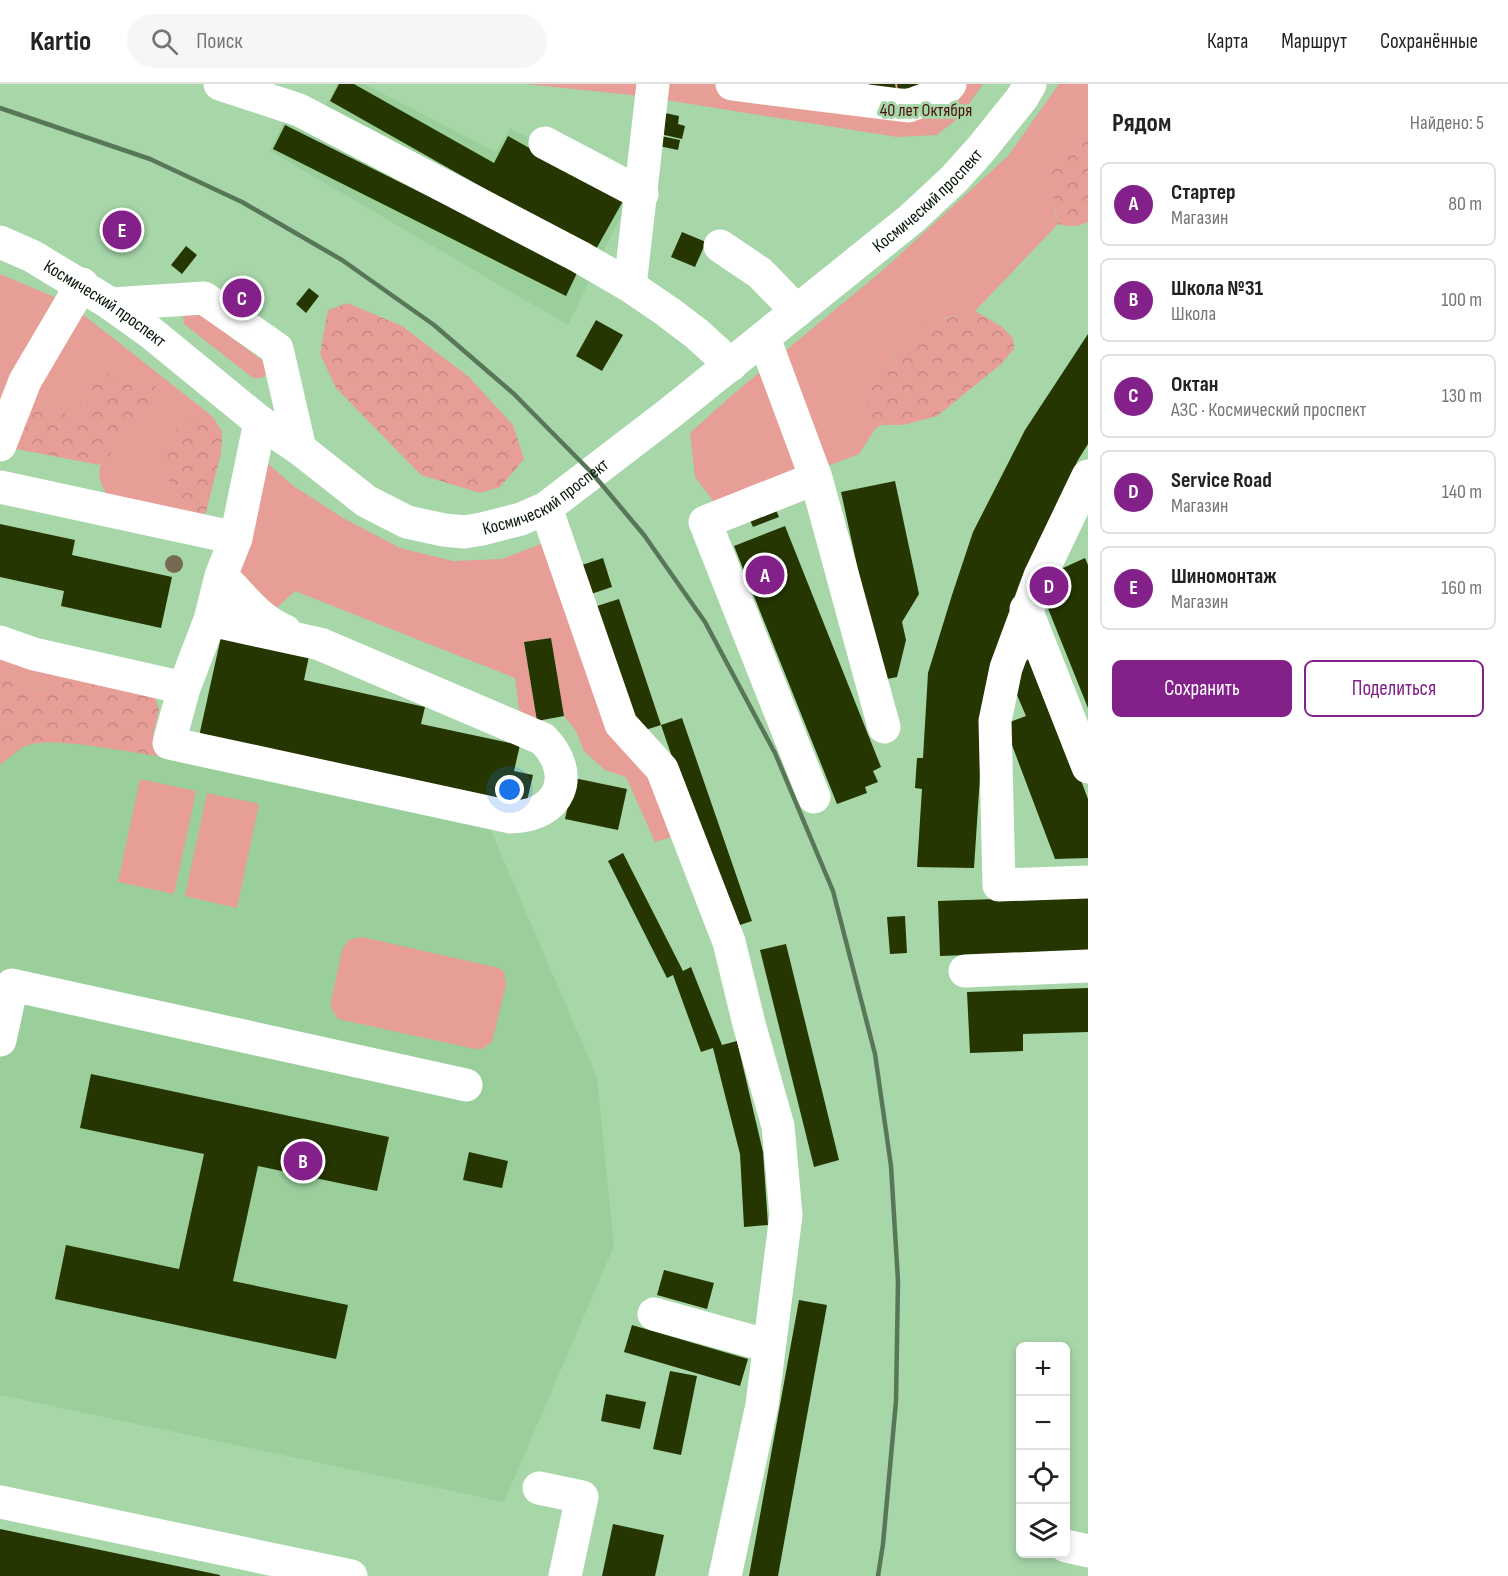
<!DOCTYPE html>
<html lang="ru">
<head>
<meta charset="utf-8">
<style>
	body { margin:0; font-family:"Sofia Sans Condensed",sans-serif; background:#f6f6f6; color:#222 }
	.controls { position:absolute; right:18px; bottom:18px; display:grid; overflow:hidden; border-radius:9px; box-shadow:0 3px 9px #0003 }
	.controls button { width:54px; height:54px; display:grid; place-items:center; padding:0; border:0; border-bottom:2px solid #e0e0e0; background:#fff; color:#222; font:30px sans-serif }
	.you { position:absolute; left:510px; top:706px; width:21px; height:21px; margin:-15px; border:4px solid #fff; border-radius:50%; background:#1a73e8; box-shadow:0 0 0 9px #1a73e833 }
	.badge { display:grid; place-items:center; width:39px; height:39px; border-radius:50%; background:#84208a; color:#fff; font-size:20px; font-weight:700 }
	.pin { position:absolute; translate:-50% -50%; border:3px solid #fff; box-shadow:0 2px 6px #0006 }
	.list { margin:0; padding:0; list-style:none }
	h2 { display:flex; justify-content:space-between; align-items:center; height:78px; margin:0; padding:0 24px; font-size:26px }
	h2 small { font-size:20px; font-weight:400; color:#767676 }
	.list li { display:grid; grid-template-columns:39px 1fr auto; gap:18px; align-items:center; box-sizing:border-box; height:84px; margin:0 12px 12px; padding:0 12px; border:2px solid #e0e0e0; border-radius:9px }
	.list b { display:block; font-size:22px; white-space:nowrap }
	.list p { margin:0; font-size:20px; white-space:nowrap; color:#767676 }
	.list em { font-size:20px; font-style:normal; color:#767676 }
	.actions { display:flex; gap:12px; padding:18px 24px }
	.actions a { flex:1; padding:14px 0; border:2px solid #84208a; border-radius:9px; text-align:center; font-size:21px; color:#84208a }
	.actions .main { background:#84208a; color:#fff }
	.icon { flex:none; width:33px; height:33px; fill:none; stroke:currentColor; stroke-width:2; stroke-linecap:round; stroke-linejoin:round }
	.map { position:relative; flex:none; width:1088px; height:1492px; overflow:hidden }
	header { display:flex; align-items:center; gap:36px; box-sizing:border-box; height:84px; padding:0 30px; background:#fff; border-bottom:2px solid #e0e0e0 }
	header strong { font-size:28px }
	nav { display:flex; gap:33px; margin-inline-start:auto; font-size:21px }
	.search { width:420px; height:54px; background:#f6f6f6; display:flex; align-items:center; gap:15px; box-sizing:border-box; padding:0 21px; border-radius:33px; color:#767676; font-size:22px }
	main { display:flex }
	aside { flex:1; background:#fff }
	.map>svg:first-child { display:block }
</style>
</head>
<body>
<header>
<strong>Kartio</strong>
<div class="search"><svg class="icon" aria-label="search" viewBox="0 0 24 24"><circle cx="10" cy="10" r="6"/><path d="M15 15l6 6"/></svg>Поиск</div>
<nav><a>Карта</a><a>Маршрут</a><a>Сохранённые</a></nav>
</header>
<main>
<div class="map">
<svg width="1088" height="1492" viewBox="0 0 1088 1492">
	<defs>
		<pattern id="forest-crowns" width="20" height="18" patternUnits="userSpaceOnUse" patternTransform="scale(1.5)"><rect width="20" height="18" fill="#e69e97"/><path d="M2 6a3 3 0 1 1 6 0M12 15a3 3 0 1 1 6 0" fill="none" stroke="#c48781"/></pattern>
	</defs>
	<rect width="100%" height="100%" fill="#a7d6a9"/>
	<path fill="#9acf9c" d="M337,0H364L496,68L510,44L631,111L568,241L270,67L285,35L312,48Z
		M0,632L485,733L597,993L614,1162L504,1418L0,1311Z"/>
	<path fill="#e69e97" d="M525,0H983L960,33L937,51L897,53L641,12Z
		M1059,0H1088V45L1058,67L1055,126L1058,140L975,227L947,233L933,240L892,271L866,314L875,345L859,370L833,380L768,398L717,422L695,393L690,349L731,312L883,186L1008,72Z
		M0,190L52,212L76,225L212,332L222,347V352L208,338L167,394L174,404L185,428L109,415C91,383 99,382 122,358L123,343L136,331L91,302L82,337L52,323L20,315L0,304Z
		M197,228L267,280L268,288L262,294H253L184,240L183,232Z
		M262,374L292,401L343,434L400,464L453,477L502,475L551,456L682,750L655,758L626,693L605,686L584,667L576,647L564,632L551,554L524,558L537,637L520,632L515,594L295,507L271,529L228,491Z
		M8,576L72,593L42,605L27,606Z
		M140,695L196,707L174,810L118,798Z
		M207,709L259,720L237,824L185,812Z
		M362,853L499,884L504,888L506,901L492,958L482,965H475L338,935L331,924V918L342,866L349,856Z"/>
	<path fill="url(#forest-crowns)" d="M1088,45V138C1078,143 1069,143 1058,140L1050,89L1058,67Z
		M347,219L402,242L469,293L513,341L524,375L500,403L480,409L421,391L336,304L320,270L328,226Z
		M975,227L1002,243L1013,254L1014,265L1000,281L937,332L903,341H881L875,345C872,336 865,322 867,313C871,286 911,251 935,239C947,232 961,230 975,227Z
		M103,290L155,301L161,315L153,329L136,331L124,342L122,358L100,381L0,362V304L20,315L52,323L82,337L91,302Z
		M193,332L208,338L222,352L221,369L206,428L198,434L185,428L174,404L167,394C168,363 164,350 193,332Z
		M0,574L8,576L27,606L42,605L72,593L154,612L159,625L153,652L162,657L165,663L159,672C131,669 49,651 26,662C17,666 8,675 0,681Z"/>
	<path fill="#263600" d="M339,0H354L494,79L508,52L623,117L595,167L330,17Z
		M869,0H895L896,5L870,8Z
		M897,0H923L924,3L898,5Z
		M665,29L679,32L678,40L685,42L682,55L660,50Z
		M285,41L578,187L566,212L273,65Z
		M661,52L680,56L678,66L659,62Z
		M682,148L706,158L695,183L671,173Z
		M186,162L197,171L182,190L171,181Z
		M309,204L319,212L306,229L296,220Z
		M596,236L623,251L602,287L576,272Z
		M1088,250V360L1078,376L1032,475L985,616L974,784L917,783L922,705L915,704L917,674H923L928,589L952,511L973,448L1025,346Z
		M895,397L919,510L902,538L906,556L897,593L882,596L841,408Z
		M773,419L779,433L753,443L747,429Z
		M0,440L75,456L72,471L172,493L161,544L61,522L64,507L0,493Z
		M785,442L881,683L873,687L878,698L865,703L867,709L837,720L734,462Z
		M603,474L612,503L588,511L579,482Z
		M1085,474L1088,481V624L1045,517L1052,489Z
		M619,515L661,641L636,649L594,523Z
		M221,553L309,572L304,596L425,623L421,640L520,661L514,687L533,691L527,717L508,713L506,723L198,657Z
		M551,554L564,632L537,637L524,558Z
		M1034,573L1088,715V774L1055,775L1004,640L1026,632L1014,604L1019,580Z
		M682,634L752,837L731,844L661,641Z
		M574,694L627,705L618,746L565,735Z
		M623,769L683,887L691,883L722,961L737,957L763,1068L768,1141L744,1143L740,1070L713,964L701,968L673,891L667,894L608,777Z
		M1088,812V867L940,872L938,817Z
		M905,832L907,869L890,870L887,833Z
		M786,860L839,1076L814,1083L760,866Z
		M1088,904V948L1023,950V967L970,969L967,908Z
		M91,990L389,1053L377,1107L258,1082L233,1197L348,1221L336,1275L55,1215L66,1161L179,1185L204,1070L80,1044Z
		M469,1068L508,1077L502,1104L463,1096Z
		M664,1186L714,1199L707,1225L657,1211Z
		M799,1216L827,1221L778,1492H749Z
		M632,1241L748,1275L740,1302L624,1268Z
		M670,1287L697,1292L681,1371L653,1365Z
		M606,1310L646,1318L640,1345L601,1337Z
		M613,1440L664,1451L655,1492H602Z
		M0,1445L220,1491V1492H0Z"/>
	<g fill="none" stroke-linecap="round" stroke-linejoin="round">
		<path stroke="#fff" stroke-width="33" d="M220,0L299,26L580,173L630,202L668,228L697,250L731,281
			M732,0L908,22L942,9L950,0
			M545,59L642,110
			M720,162L760,189L797,227
			M630,202L653,0
			M111,220L204,214L277,265L300,365
			M764,254L816,394L884,643
			M0,361L25,297L82,200
			M1088,392L1040,492L1006,584L995,637L999,801L1088,798
			M0,403L236,454
			M546,424L621,640L662,685L729,858L749,940L778,1042L786,1131L762,1321L725,1492
			M221,492C244,513 255,534 285,547
			M1026,525L1088,683
			M210,536L320,560L543,655C578,691 560,733 510,733L169,659L184,604L210,536L221,492L236,454L260,338
			M0,558L34,570L184,604
			M814,713L705,438L816,394
			M965,887L1088,882
			M0,956L12,901L466,1001
			M654,1230L769,1262
			M539,1404L582,1413L565,1492
			M0,1418L351,1492
			M1066,1462L1088,1467"/>
		<path stroke="#fff" stroke-width="33" id="s1" d="M0,158L32,172L111,220L150,248L260,338L300,365L366,417L407,438L444,446L464,448L482,445L521,435L546,424L670,329L911,135L954,95L981,65L1022,14L1030,0"/>
		<path stroke="#577758" stroke-width="4.5" d="M0,24L150,75L242,118L342,176L434,241L514,310L592,389L644,451L705,538L775,669L833,807L875,970L891,1082L898,1197L896,1317L883,1460L878,1492"/>
	</g>
	<circle fill="#766a55" cx="174" cy="480" r="9"/>
	<g text-anchor="middle" stroke-width="6" stroke-linejoin="round" paint-order="stroke">
		<g font-size="18" fill="#4e1211" stroke="#a7d6a9">
			<text x="926" y="32">40 лет Октября</text>
		</g>
		<g font-size="18" fill="#051606" stroke="#a7d6a9">
			<text dy="6" stroke="none"><textPath href="#s1" startOffset="1130">Космический проспект</textPath></text>
			<text dy="6" stroke="none"><textPath href="#s1" startOffset="122">Космический проспект</textPath></text>
			<text dy="6" stroke="none"><textPath href="#s1" startOffset="644">Космический проспект</textPath></text>
		</g>
	</g>
</svg>
<div class="controls">
<button>+</button>
<button>−</button>
<button><svg class="icon" aria-label="locate" viewBox="0 0 24 24"><circle cx="12" cy="12" r="6"/><path d="M12 2v4M12 18v4M2 12h4M18 12h4"/></svg></button>
<button><svg class="icon" aria-label="layers" viewBox="0 0 24 24"><path d="M12 4l9 5-9 5-9-5zM3 14l9 5 9-5"/></svg></button>
</div>
<div class="you"></div>
<div class="pin badge" style="left:765px;top:491px">A</div>
<div class="pin badge" style="left:303px;top:1077px">B</div>
<div class="pin badge" style="left:242px;top:214px">C</div>
<div class="pin badge" style="left:1049px;top:502px">D</div>
<div class="pin badge" style="left:122px;top:146px">E</div>
</div>
<aside>
<h2>Рядом<small>Найдено: 5</small></h2>
<ul class="list">
<li><span class="badge">A</span><div><b>Стартер</b><p>Магазин</p></div><em>80 m</em></li>
<li><span class="badge">B</span><div><b>Школа №31</b><p>Школа</p></div><em>100 m</em></li>
<li><span class="badge">C</span><div><b>Октан</b><p>АЗС · Космический проспект</p></div><em>130 m</em></li>
<li><span class="badge">D</span><div><b>Service Road</b><p>Магазин</p></div><em>140 m</em></li>
<li><span class="badge">E</span><div><b>Шиномонтаж</b><p>Магазин</p></div><em>160 m</em></li>
</ul>
<div class="actions"><a class="main">Сохранить</a><a>Поделиться</a></div>
</aside>
</main>
</body>
</html>
